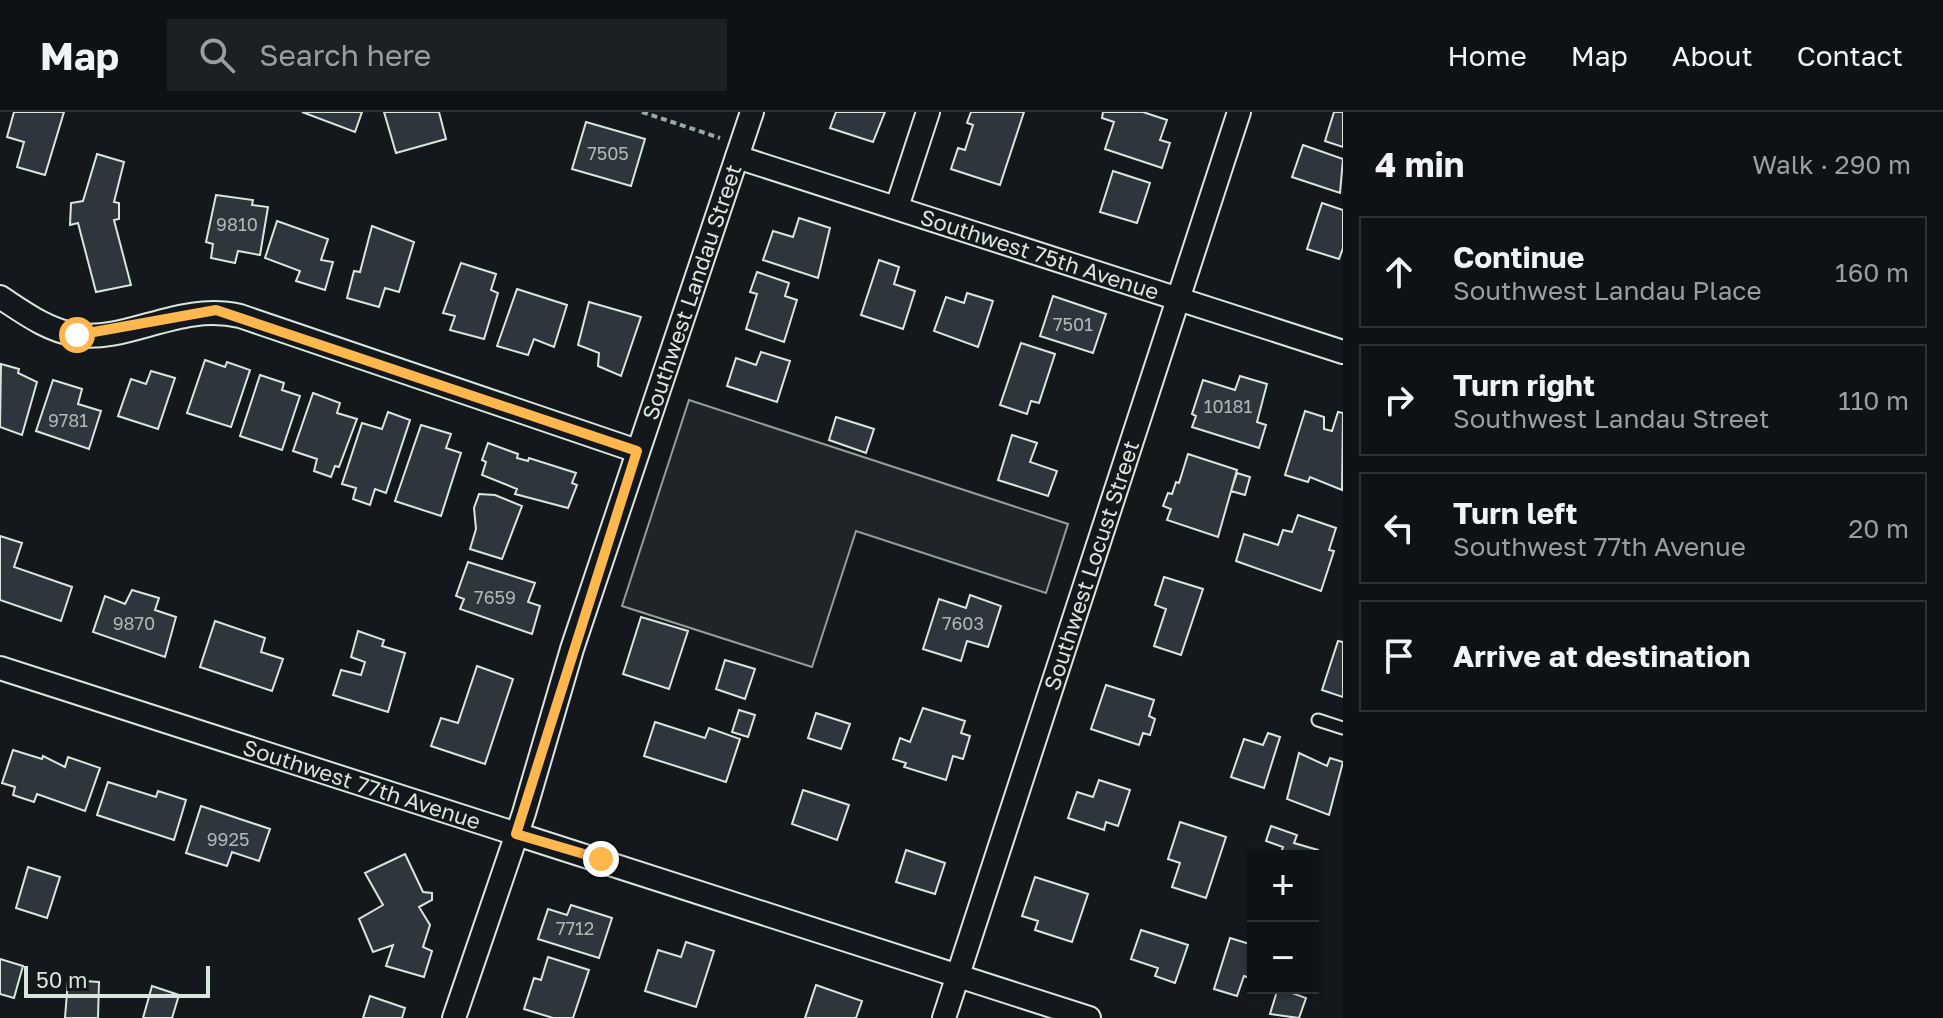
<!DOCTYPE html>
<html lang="en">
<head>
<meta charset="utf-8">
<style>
	body { margin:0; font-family:"Golos Text",sans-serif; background:#1d2022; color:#f1f3f6 }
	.controls { position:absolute; right:24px; bottom:24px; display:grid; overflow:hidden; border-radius:0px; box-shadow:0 2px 6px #0004 }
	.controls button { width:72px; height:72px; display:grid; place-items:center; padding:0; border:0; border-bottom:2px solid #2f3234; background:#0f1215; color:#f1f3f6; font:40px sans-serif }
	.scale { position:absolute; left:24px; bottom:20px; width:186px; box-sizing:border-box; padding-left:8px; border:4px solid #d8e6dc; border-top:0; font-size:22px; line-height:28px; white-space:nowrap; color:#d8e6dc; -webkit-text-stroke:6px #14181c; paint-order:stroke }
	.stop { position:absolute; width:24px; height:24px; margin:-18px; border:6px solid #ffb74d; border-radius:50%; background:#fff }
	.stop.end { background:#ffb74d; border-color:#fff; box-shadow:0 2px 8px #0008 }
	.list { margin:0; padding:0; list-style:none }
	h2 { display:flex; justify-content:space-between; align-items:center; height:104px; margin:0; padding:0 32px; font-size:34px }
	h2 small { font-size:26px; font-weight:400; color:#9b9ea0 }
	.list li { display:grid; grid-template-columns:52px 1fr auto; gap:24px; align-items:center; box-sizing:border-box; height:112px; margin:0 16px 16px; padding:0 16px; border:2px solid #2f3234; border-radius:0px }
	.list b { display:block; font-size:30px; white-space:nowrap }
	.list p { margin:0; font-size:26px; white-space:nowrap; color:#9b9ea0 }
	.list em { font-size:26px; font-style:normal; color:#9b9ea0 }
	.icon { flex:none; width:44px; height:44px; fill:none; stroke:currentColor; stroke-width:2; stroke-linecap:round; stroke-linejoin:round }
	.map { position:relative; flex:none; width:1343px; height:906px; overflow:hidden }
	header { display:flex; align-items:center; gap:48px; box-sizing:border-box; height:112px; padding:0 40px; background:#0f1215; border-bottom:2px solid #2f3234 }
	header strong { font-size:38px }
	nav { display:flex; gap:44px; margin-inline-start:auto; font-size:28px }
	.search { width:560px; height:72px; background:#1d2022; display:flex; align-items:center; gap:20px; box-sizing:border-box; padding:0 28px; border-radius:0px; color:#9b9ea0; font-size:30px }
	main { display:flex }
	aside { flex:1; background:#0f1215 }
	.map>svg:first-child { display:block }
</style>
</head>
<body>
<header>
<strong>Map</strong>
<div class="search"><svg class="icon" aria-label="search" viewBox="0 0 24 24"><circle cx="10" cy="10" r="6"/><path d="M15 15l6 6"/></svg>Search here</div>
<nav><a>Home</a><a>Map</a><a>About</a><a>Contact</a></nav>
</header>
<main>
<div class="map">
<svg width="1343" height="906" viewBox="0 0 1343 906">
	<rect width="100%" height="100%" fill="#14181c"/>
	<path fill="#202428" stroke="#939e99" stroke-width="2" d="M689,288L1068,412L1046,481L856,419L812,555L622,494Z"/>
	<path fill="#2c363c" stroke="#d8e6dc" stroke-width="2" d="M14,0H64L45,63L17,55L24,30L7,25Z
		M302,0H362L355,20Z
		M384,0H439L446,27L396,41Z
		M836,0H885L873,30L830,16Z
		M971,0H1024L1000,73L951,57L958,36L965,38L973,13L967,11Z
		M1103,0H1143L1167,8L1160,28L1170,31L1162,56L1105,37L1114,10L1102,6Z
		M1334,0H1343V35L1325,29Z
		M586,10L645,27L631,74L572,57Z
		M1303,33L1343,47L1340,81L1292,65Z
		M97,42L124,50L114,90L119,91V107L114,108L131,173L96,180L78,111L70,113L71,91L83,89Z
		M1113,59L1150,71L1137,111L1100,100Z
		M216,83L253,88L252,93L268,95L260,143L238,139L235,151L211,146L213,132L206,130Z
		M1322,91L1343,98V136L1339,147L1307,137Z
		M799,106L830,116L818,166L763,148L773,119L793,125Z
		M277,109L328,127L321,148L333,150L325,178L296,169L300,159L265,146Z
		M372,114L414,130L399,180L385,176L379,195L347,186L354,159L360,160Z
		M879,148L899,155L894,172L915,179L903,217L861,203Z
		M461,151L496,162L491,178L498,181L484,227L450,218L455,204L443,201Z
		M757,160L789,171L785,184L797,188L784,230L746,217L757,182L750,180Z
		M517,177L567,193L554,235L534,227L528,243L497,234Z
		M967,181L993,189L978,235L934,219L946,185L964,191Z
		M1053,184L1106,202L1093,241L1040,224Z
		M589,190L641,205L621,264L598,254L599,241L578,233Z
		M1021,231L1055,242L1039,291L1031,289L1027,302L1000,293Z
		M761,240L790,249L777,290L727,274L736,246L756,253Z
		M205,248L225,255L227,250L250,258L231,315L187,301Z
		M1,252L19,257L18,261L37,270L22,323L0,315Z
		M151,259L175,266L158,317L118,304L131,267L146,272Z
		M260,263L284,271L282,278L300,284L282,338L240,324Z
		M1240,264L1267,272L1257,310L1266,313L1259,336L1192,315L1196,304L1192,302L1203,268L1235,278Z
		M53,268L82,277L78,292L101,299L89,337L36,319Z
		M313,281L340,291L337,301L357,307L339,355L335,354L331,365L314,359L317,347L293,339Z
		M1305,299L1324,305V317L1332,319L1338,300L1343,301L1342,378L1310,365L1308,370L1285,363Z
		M388,300L410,308L386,381L375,377L370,393L353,387L356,376L342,372L362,311L382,317Z
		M836,305L874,317L866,341L829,328Z
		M421,313L451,322L446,336L461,341L441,404L395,389Z
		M1012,323L1037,331L1030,350L1057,359L1048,384L998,368Z
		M488,331L518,342L517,346L528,349L529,346L576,361L572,371L577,373L568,396L515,382L517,377L482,363L486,350L482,348Z
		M1188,342L1237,358L1218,425L1167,408L1171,397L1163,394L1168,381L1172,382L1176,370L1179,371Z
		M1237,361L1250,365L1245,383L1231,379Z
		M479,382L495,383L522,394L502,447L470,437L476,417L474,396Z
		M1298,403L1336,416L1329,438L1334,439L1321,479L1236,449L1244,422L1278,433L1283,418L1292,420Z
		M0,424L22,431L14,455L72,475L61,509L0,488Z
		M468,450L535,471L528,490L540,494L532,522L460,497L464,487L456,484Z
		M1164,465L1203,477L1181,543L1154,534L1166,497L1155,493Z
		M132,478L159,486L155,498L176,505L165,545L93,520L105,484L125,492Z
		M970,483L1001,494L988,535L967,529L961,549L923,537L939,487L966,496Z
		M641,505L688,519L669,577L623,562Z
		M215,509L265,526L261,540L283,547L272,579L200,555Z
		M358,519L384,528L382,534L405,541L388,600L333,583L341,558L361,563L365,550L351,545Z
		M1338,529L1343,530V585L1322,578Z
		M725,548L755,557L745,587L716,577Z
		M477,554L513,567L485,652L431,634L441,606L458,611Z
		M1106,573L1154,588L1149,604L1155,607L1150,623L1143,621L1139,633L1091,617Z
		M923,596L965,609L961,621L970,624L963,647L953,644L946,668L904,655L906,651L893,647L900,626L910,630Z
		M739,598L755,603L748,625L732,620Z
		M816,601L850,612L841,637L808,626Z
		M655,610L705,626L709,616L740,627L726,670L644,644Z
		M1268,621L1280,625L1264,676L1231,665L1244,627L1263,633Z
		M13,638L42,647L43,644L65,655L68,645L100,656L85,699L37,682L34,690L13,683L15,675L2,671Z
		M1299,641L1327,654L1330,646L1343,650L1329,703L1287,687Z
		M1099,668L1130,678L1118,714L1106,710L1104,718L1068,706L1077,680L1093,685Z
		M108,670L156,685L158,679L186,688L174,728L97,703Z
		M803,678L849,693L837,728L792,712Z
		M201,694L270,717L259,749L232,740L227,754L186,741Z
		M1180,710L1226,725L1206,786L1172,775L1180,751L1168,747Z
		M1271,714L1297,723L1294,731L1318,738L1313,753V744H1280L1283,735L1266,729Z
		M906,738L945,751L935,782L896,770Z
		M405,742L423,780L432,781V788L419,795L430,813L423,835L432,839L424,865L386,854L393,833L373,840L359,807L383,793L365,761Z
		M28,755L60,765L47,806L16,796Z
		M1035,765L1088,782L1072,830L1035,818L1038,809L1022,804Z
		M571,793L612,806L599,846L538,827L548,797L567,803Z
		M1141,818L1188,833L1175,871L1155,864L1158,856L1131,847Z
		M1230,826L1253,833V867L1244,864L1237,884L1214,877Z
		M686,830L714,839L696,895L645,879L658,838L681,845Z
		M548,845L589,858L573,906H553L524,897L534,866L541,868Z
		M0,847L23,854L14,886L0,882Z
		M68,868L99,870L98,906H65Z
		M816,873L862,889L856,906H805Z
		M152,874L179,883L172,906H143Z
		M1278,876L1306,886L1299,906L1270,902Z
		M370,884L405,896L402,906H363Z"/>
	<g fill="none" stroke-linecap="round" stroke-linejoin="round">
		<defs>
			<path id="lane" d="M1318,608L1343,616"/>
			<g id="street">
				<path id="s1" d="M737,45L1343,240"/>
				<path d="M897,95L928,0"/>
				<path d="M0,185C23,200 48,219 77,223C129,230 180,190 240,204L637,339"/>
				<path id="s2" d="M0,556L1089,906"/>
				<path id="s3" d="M454,906L524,701L572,537L752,0"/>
				<path id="s4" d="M944,906L1239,0"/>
			</g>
		</defs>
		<use href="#lane" stroke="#d8e6dc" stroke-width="15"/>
		<use href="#street" stroke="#d8e6dc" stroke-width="26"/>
		<path stroke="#9da8a2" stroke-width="4" stroke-dasharray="6 4" stroke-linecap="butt" d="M642,0L720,26"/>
		<use href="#lane" stroke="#14181c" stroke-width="11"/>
		<use href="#street" stroke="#14181c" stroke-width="22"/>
	</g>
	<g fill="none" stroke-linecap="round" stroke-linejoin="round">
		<path stroke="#ffb74d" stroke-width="10" d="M77,223L216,198L637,339L516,722L601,747"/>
	</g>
	<g text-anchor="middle" stroke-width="6" stroke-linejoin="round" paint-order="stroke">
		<g font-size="18" fill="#adbab4">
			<text x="608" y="48">7505</text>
			<text x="237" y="119">9810</text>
			<text x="1073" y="219">7501</text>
			<text x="1228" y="301">10181</text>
			<text x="68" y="315">9781</text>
			<text x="495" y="492">7659</text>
			<text x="134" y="518">9870</text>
			<text x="963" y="518">7603</text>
			<text x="228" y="734">9925</text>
			<text x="575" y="823">7712</text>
		</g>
		<g font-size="22" fill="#d8e6dc" stroke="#14181c">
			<text dy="8" stroke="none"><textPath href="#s1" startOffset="318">Southwest 75th Avenue</textPath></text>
			<text dy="8" stroke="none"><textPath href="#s3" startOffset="764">Southwest Landau Street</textPath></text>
			<text dy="8" stroke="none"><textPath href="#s4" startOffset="476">Southwest Locust Street</textPath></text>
			<text dy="8" stroke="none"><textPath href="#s2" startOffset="380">Southwest 77th Avenue</textPath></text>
		</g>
	</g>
</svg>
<div class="controls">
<button>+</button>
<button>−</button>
</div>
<div class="scale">50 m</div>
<div class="stop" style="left:77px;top:223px"></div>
<div class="stop end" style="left:601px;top:747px"></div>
</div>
<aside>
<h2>4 min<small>Walk · 290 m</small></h2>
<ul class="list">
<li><svg class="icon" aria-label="ahead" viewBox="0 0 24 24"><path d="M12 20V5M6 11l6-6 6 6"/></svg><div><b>Continue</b><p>Southwest Landau Place</p></div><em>160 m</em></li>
<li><svg class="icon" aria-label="right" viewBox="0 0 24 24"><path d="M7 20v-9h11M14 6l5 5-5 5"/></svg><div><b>Turn right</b><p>Southwest Landau Street</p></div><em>110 m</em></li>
<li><svg class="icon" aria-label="left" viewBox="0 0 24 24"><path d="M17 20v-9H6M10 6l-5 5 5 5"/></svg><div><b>Turn left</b><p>Southwest 77th Avenue</p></div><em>20 m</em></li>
<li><svg class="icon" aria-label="arrive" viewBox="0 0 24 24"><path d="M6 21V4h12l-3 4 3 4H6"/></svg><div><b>Arrive at destination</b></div></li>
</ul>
</aside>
</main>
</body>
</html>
